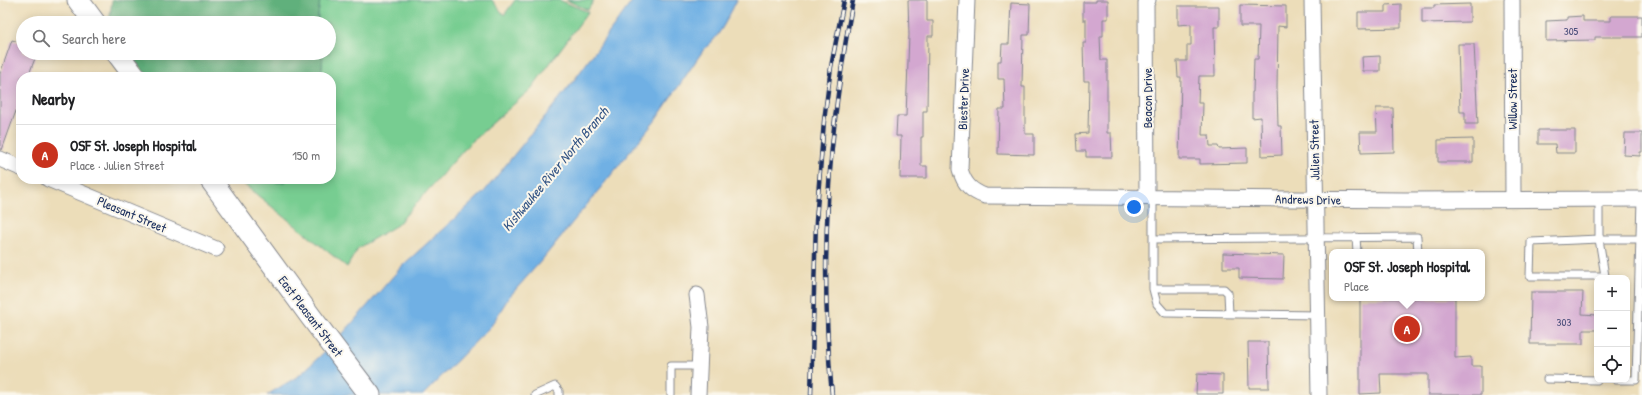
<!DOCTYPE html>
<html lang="en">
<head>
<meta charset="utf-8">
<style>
	body { margin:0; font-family:"Patrick Hand",sans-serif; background:#f6f6f6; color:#202124 }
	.controls { position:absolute; right:12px; bottom:12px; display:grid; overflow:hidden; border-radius:8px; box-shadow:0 2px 10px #0003 }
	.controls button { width:36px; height:36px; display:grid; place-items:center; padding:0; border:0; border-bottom:1px solid #e0e0e0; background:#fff; color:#202124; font:20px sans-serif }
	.you { position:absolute; left:1134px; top:207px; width:14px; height:14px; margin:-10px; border:3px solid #fff; border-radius:50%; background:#1a73e8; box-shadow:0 0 0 6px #1a73e833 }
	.badge { display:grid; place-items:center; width:26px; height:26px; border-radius:50%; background:#c8321e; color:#fff; font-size:13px; font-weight:700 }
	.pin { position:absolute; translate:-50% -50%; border:2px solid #fff; box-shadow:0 1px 4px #0006 }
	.popup { position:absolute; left:1329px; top:249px; width:156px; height:52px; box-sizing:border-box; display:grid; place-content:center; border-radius:8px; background:#fff; filter:drop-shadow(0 1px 3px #0005); font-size:13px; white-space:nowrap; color:#757577 }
	.popup b { font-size:15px; color:#202124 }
	.popup::after { content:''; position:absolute; left:50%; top:100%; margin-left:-8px; border:8px solid transparent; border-top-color:#fff }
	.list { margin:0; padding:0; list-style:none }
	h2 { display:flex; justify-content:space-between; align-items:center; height:52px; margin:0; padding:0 16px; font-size:17px }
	h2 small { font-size:13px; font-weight:400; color:#757577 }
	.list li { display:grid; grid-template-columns:26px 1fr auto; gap:12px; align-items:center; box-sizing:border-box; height:60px; padding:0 16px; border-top:1px solid #e0e0e0 }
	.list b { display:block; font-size:15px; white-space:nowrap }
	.list p { margin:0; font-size:13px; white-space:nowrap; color:#757577 }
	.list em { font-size:13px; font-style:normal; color:#757577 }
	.icon { flex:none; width:22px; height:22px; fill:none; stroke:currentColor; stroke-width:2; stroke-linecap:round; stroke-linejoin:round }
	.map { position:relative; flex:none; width:1642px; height:395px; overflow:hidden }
	.search { position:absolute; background:#fff; box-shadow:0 2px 10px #0003; left:16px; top:16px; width:320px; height:44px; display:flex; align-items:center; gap:10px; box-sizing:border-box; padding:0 14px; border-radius:22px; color:#757577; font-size:15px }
	.panel { position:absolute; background:#fff; box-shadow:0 2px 10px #0003; left:16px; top:72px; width:320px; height:112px; border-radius:16px }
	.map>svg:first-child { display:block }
</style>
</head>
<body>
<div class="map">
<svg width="1642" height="395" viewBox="0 0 1642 395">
	<rect width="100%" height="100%" fill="#fbf7ec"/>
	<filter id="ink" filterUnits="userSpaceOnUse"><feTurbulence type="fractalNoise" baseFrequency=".025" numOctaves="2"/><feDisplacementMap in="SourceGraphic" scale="8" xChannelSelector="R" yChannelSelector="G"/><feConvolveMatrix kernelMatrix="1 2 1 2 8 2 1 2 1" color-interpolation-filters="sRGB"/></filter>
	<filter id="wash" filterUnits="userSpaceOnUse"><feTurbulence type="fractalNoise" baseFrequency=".012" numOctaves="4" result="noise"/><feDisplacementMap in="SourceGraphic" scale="16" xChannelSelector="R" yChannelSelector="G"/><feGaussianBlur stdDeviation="0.9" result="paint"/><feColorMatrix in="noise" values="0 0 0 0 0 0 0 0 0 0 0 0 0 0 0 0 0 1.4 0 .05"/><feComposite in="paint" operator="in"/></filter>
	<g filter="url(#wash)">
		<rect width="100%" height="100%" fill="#ecddb9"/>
		<path fill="#77cd91" stroke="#497e78" d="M320,0H492L504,15L515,0H559L588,12L531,89L470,143L397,225L358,248L347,267L241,182H285L288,179H331V77H321L323,53H329V23H317Z
			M566,0H594L588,10Z"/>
		<path fill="#61b07b" stroke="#3e706c" d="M112,0H320L317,23H109Z
			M128,53H323V55L321,77H148Z
			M237,179H288L285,182H241Z"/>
		<path fill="#70b0e4" stroke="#4670a1" d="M633,0H737C728,17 720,37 704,49L655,121L541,261L509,297L491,326L423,395H267L300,375L339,338L403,265L484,192L572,83Z"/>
		<g id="blocks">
			<path fill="#d3a7d0" d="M908,0H927V21H933V36H928L927,111H923V137H921V166H927V178H900L901,136H896L897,116H906L909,35Z
				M1096,0H1108V19H1103V36H1100L1101,60H1107V133H1111L1112,157H1086V151H1077L1076,134L1088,133L1089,81H1084L1083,43H1086V20H1083V2H1096Z
				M1011,3L1030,4L1029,35H1023L1022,87H1025V134H1034V155L998,154L999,109H1005L1004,79H998V61H1001L1002,44H1009Z
				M1401,4V28L1358,29V12H1386V5Z
				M1470,4V22L1422,23V8H1434V5Z
				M1240,5L1286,6V27L1278,26L1277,88L1278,126H1281L1282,155L1262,156L1261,117L1252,118V92H1253L1254,59H1258L1259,26H1240Z
				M1178,6H1219V27H1214L1215,76H1199L1198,103H1203L1202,135H1209L1210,146H1218L1219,149L1247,148V163L1200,164V159H1179L1181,77H1178L1177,61H1187V45H1191V24L1178,25Z
				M1583,16V21H1611V16H1642V37H1595V40L1546,41V21L1567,20V17Z
				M12,40L23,43V53H37L28,77H21V97L2,150H0V74Z
				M1458,44H1474L1478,124H1465V112H1460Z
				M1380,56V71H1363L1362,57Z
				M1376,108H1393L1394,152L1361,153L1360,132H1377Z
				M1538,130H1575V153H1556L1555,144H1538Z
				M1625,133H1642V152H1640V156L1624,155Z
				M1473,139V162H1438V140Z
				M1223,253L1284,255L1283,279L1239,278V268H1223Z
				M1531,292H1583L1582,314L1597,315V330H1583V344H1530Z
				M1360,298H1455V358L1471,357V366H1481V395H1428V374H1380L1381,393L1360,394Z
				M1248,342H1268L1269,388H1249Z
				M1197,374L1223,375V394H1196Z"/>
		</g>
	</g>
	<g filter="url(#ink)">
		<use href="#blocks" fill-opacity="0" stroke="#84868c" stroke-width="1"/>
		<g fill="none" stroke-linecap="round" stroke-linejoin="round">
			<defs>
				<path id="service" d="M1153,197V289L1157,304L1165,313L1318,315
					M1599,199V239L1531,242L1530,276H1605V278
					M1356,237L1357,252
					M1154,239L1417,237L1418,252
					M1605,276L1599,239H1640
					M1153,289H1224L1228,293L1229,314
					M1547,379L1597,380
					M1616,380H1636L1641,199
					M535,395L555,386L559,391V395
					M671,395V366H699"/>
				<path id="minor" d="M967,0L960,169C964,184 971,191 985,196L1405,200L1642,199
					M1312,0L1319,395
					M1512,0L1513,199
					M0,159L21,168
					M48,179L216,249
					M1147,197L1146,3L1148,0
					M697,295L701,327L698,395"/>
				<path id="secondary" d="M78,0L95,23
					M117,53L135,77
					M210,179L311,317L370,395"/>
			</defs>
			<use href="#service" stroke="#84868c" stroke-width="9"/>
			<use href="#minor" stroke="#84868c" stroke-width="17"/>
			<use href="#secondary" stroke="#84868c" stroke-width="23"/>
			<use href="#service" stroke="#fff" stroke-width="7"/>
			<use href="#minor" stroke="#fff" stroke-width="15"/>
			<use href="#secondary" stroke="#fff" stroke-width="21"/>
			<defs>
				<path id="rail" d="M811,395L816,221L824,121L831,67L844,0
					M832,395C819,260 828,133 853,0"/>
			</defs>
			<use href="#rail" stroke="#1b2f5e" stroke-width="4.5"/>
			<use href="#rail" stroke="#fbf7ec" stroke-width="3" stroke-dasharray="9" stroke-linecap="butt"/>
		</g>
	</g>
	<g text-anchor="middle" stroke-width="4" stroke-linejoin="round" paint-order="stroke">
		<g font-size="11" fill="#494d7a">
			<text x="1571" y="35">305</text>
			<text x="1564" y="326">303</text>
		</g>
		<g font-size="13" fill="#1b2f5e" stroke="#fbf7ec">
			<text transform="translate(1147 98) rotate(-90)" y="5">Beacon Drive</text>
			<text transform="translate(963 99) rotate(-88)" y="5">Biester Drive</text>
			<text transform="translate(1512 99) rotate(-90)" y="5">Willow Street</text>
			<text transform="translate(1314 150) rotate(-91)" y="5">Julien Street</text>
			<text transform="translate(1308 199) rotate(1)" y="5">Andrews Drive</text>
			<text transform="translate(132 214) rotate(23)" y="5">Pleasant Street</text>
			<text transform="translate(311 316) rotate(53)" y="5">East Pleasant Street</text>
		</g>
		<g font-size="14" font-style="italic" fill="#355686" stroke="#fbf7ec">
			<text transform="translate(555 169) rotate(-50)" y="5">Kishwaukee River North Branch</text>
		</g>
	</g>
</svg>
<div class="controls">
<button>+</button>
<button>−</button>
<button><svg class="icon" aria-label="locate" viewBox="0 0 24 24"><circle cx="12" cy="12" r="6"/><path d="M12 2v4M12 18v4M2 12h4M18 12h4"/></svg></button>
</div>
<div class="you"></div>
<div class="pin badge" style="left:1407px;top:329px">A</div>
<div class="popup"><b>OSF St. Joseph Hospital</b>Place</div>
<div class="search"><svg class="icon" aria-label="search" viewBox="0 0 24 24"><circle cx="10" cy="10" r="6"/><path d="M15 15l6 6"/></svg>Search here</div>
<section class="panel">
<h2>Nearby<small></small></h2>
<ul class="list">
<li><span class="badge">A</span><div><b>OSF St. Joseph Hospital</b><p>Place · Julien Street</p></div><em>150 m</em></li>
</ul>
</section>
</div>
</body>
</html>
